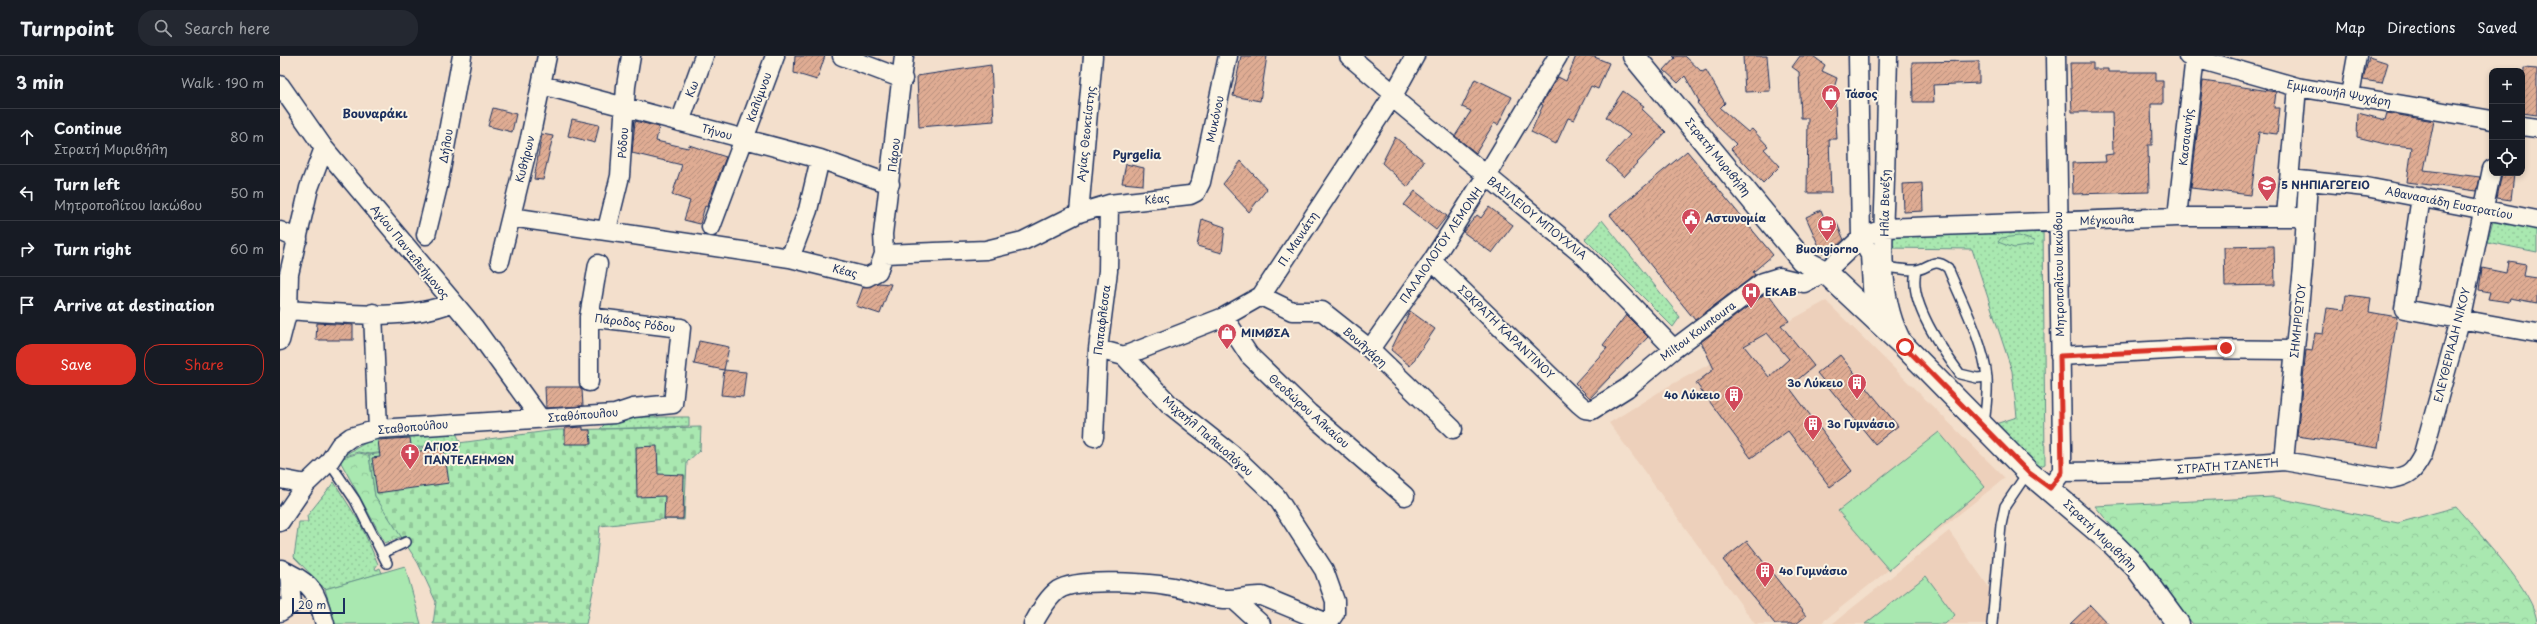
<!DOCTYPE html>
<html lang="en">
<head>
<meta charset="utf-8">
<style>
	body { margin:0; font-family:"Playpen Sans",sans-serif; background:#242831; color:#f1f3f6 }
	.controls { position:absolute; right:12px; top:12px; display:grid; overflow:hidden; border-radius:8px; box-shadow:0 2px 6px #0003 }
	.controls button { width:36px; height:36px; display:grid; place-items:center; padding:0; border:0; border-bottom:1px solid #363941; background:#171b24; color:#f1f3f6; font:20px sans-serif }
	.scale { position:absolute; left:12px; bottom:10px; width:53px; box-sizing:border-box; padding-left:4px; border:2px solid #1b2f5e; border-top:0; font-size:11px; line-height:14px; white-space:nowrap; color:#1b2f5e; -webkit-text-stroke:3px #fcf5e5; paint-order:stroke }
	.stop { position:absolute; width:12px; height:12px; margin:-9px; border:3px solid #d93025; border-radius:50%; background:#fff }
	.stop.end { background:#d93025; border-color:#fff; box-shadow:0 1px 4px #0008 }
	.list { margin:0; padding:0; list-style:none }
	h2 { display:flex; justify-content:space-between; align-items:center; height:52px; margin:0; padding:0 16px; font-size:17px }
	h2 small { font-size:13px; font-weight:400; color:#9ea1a6 }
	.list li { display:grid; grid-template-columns:26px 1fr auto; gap:12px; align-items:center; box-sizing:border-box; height:56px; padding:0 16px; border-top:1px solid #363941 }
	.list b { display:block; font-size:15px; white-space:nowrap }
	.list p { margin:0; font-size:13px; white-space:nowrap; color:#9ea1a6 }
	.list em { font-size:13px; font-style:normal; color:#9ea1a6 }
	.actions { display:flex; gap:8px; padding:12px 16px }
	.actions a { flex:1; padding:9px 0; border:1px solid #d93025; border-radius:16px; text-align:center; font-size:14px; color:#d93025 }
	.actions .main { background:#d93025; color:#fff }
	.icon { flex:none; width:22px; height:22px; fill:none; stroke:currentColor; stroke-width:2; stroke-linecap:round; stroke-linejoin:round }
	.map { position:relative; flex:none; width:2257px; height:568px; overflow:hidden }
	header { display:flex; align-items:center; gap:24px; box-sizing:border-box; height:56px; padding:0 20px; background:#171b24; border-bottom:1px solid #363941 }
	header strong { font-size:19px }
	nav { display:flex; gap:22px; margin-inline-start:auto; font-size:14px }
	.search { width:280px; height:36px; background:#242831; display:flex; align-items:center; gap:10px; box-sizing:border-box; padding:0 14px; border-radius:16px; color:#9ea1a6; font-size:15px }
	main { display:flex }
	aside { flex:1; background:#171b24 }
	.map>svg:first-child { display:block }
</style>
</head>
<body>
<header>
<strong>Turnpoint</strong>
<div class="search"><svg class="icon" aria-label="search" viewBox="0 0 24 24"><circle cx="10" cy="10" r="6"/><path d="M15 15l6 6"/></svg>Search here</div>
<nav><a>Map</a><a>Directions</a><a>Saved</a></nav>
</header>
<main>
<aside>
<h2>3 min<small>Walk · 190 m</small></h2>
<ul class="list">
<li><svg class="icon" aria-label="ahead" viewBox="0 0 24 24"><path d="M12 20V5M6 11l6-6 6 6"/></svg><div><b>Continue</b><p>Στρατή Μυριβήλη</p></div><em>80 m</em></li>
<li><svg class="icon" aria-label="left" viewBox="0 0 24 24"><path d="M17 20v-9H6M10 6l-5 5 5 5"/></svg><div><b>Turn left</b><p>Μητροπολίτου Ιακώβου</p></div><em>50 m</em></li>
<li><svg class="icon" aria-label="right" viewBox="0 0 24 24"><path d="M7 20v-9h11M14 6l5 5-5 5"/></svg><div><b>Turn right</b></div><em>60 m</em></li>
<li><svg class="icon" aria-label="arrive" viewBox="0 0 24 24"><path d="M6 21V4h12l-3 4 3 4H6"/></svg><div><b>Arrive at destination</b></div></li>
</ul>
<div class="actions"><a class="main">Save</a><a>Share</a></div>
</aside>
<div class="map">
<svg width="2257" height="568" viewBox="0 0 2257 568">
	<defs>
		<pattern id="grass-dots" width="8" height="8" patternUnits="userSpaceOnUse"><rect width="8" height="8" fill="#a9e8b0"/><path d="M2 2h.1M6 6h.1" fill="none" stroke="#91c79a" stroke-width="1.8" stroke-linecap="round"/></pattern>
		<pattern id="forest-crowns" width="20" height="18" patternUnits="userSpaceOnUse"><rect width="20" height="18" fill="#a9e8b0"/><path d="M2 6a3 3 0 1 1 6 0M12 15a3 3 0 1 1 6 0" fill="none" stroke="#91c79a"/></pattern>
		<pattern id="cemetery-stones" width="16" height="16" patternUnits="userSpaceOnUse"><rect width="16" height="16" fill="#a9e8b0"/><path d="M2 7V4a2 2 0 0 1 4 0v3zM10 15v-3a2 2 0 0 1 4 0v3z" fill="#91c79a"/></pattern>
		<pattern id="building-hatch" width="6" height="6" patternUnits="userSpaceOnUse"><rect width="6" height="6" fill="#dfac93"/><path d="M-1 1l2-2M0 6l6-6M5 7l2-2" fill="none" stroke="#b48c7b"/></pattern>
	</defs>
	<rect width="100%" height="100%" fill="#f3dfcc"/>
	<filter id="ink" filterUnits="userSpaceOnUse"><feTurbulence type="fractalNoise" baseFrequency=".025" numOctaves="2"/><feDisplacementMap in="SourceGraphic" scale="8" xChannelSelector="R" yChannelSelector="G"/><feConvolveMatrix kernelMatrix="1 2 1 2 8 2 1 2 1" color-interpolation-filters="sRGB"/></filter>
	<g filter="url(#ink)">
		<path fill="#edd0bb" d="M1546,245L1725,422L1540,568H1475L1329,367L1387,331Z
			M1669,475L1711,534L1706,568H1552Z"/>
		<path fill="url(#grass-dots)" stroke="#628c87" d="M2214,161L2257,168V196L2207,186Z
			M1322,164L1400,261L1393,271L1305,183Z
			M1763,166L1765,408L1748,416L1703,372L1737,361L1732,315L1692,193L1605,192L1604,172Z
			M355,361H409V370L320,373L326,367Z
			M174,373L180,385L90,398L78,396L59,402L96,381Z
			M54,426L80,467L98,508L95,512L96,514L100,512L102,517L45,533L14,501L19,466H28L27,460Z"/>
		<path fill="url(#forest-crowns)" stroke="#628c87" d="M1739,180L1754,185L1753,189L1734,192L1718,186L1721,182Z
			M79,397L89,399L95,440L123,480L105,487L59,403Z
			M1993,441L2118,467L2176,451C2197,476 2257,537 2257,568H1913L1815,450Z"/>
		<path fill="url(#cemetery-stones)" stroke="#628c87" d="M421,371L420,394L407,406L404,464L384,463L320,470L313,535L306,568H153L156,546L138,507L95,440L89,399L276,374Z"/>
		<path fill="#a9e8b0" stroke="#628c87" d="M1659,376L1705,431L1609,514L1558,455Z
			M125,510L141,568H55L45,533Z
			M1646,520L1675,559L1665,568H1585Z"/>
		<path fill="url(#building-hatch)" stroke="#1b2f5e" fill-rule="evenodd" d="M515,0H545L537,24L514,17Z
			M961,0H987L980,45L953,40Z
			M1296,0H1312L1329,7L1318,33L1311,30L1294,64L1288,62L1276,88L1251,76L1263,49L1261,48L1278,21L1286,25Z
			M1393,0H1405L1422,16L1426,14L1445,47L1440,52L1468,76L1472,73L1488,90L1484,93L1500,110L1483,127L1451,93L1456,88L1438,71L1417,47L1419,45L1405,20L1398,27L1384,14L1395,2Z
			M1463,0H1487L1490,35L1465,36Z
			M1520,0H1533L1545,9L1542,15L1557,22L1554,32L1557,83H1549L1551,137H1527L1528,62H1521L1519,16L1512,11Z
			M2089,1L2108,7L2102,27L2083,24Z
			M1699,5V27L1653,29L1654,46H1633L1632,6Z
			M1790,7H1813V13H1828V16H1876V25H1883V48H1871L1872,89H1868L1869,136L1793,138L1792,107L1826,106L1825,99L1833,98L1832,56H1792Z
			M711,9L714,65L639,71L637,20Z
			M2244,12L2257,13V59L2242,57Z
			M1195,23L1232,41L1218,69L1214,67L1196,97L1175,80L1191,55L1182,51Z
			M1923,25L1996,36L1994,52H2000L1997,78L1979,76L1971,139L1911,132Z
			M1343,35L1364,50L1362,53L1386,76L1344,121L1326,105L1350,79L1326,61Z
			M213,52L236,58L232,76L208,70Z
			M2078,57L2105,64L2107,57L2154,65L2144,114L2200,121L2197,135L2127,126L2132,91L2105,88L2077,81Z
			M292,63L319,69L315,87L288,80Z
			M355,65L379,71L376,85L408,92L409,89L446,101L427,151L425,150L420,168L404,164L410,145L392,139L402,109L352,97Z
			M262,78L273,80L263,124L254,123Z
			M1115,81L1144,105L1128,131L1102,107Z
			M1407,95L1493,199L1473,216L1475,219L1415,264L1330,159Z
			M961,105L987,133L969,156L943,128Z
			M846,108L864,112L863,129L842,127Z
			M2222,117H2234L2231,144L2217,142Z
			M1642,127L1643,155L1624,156L1623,128Z
			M1135,135L1167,160L1156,174L1124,149Z
			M1209,151L1233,169L1212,197L1183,176L1197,159L1201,162Z
			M1541,154L1547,169L1556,165L1564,184L1556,191L1542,197L1526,161Z
			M922,163L945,171L942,197L917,190Z
			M1994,190L1995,229L1945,230L1944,191Z
			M2228,205L2246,208L2244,220L2257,222V247L2230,242L2229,246L2208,243L2210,236L2199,234L2202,212L2226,217Z
			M598,227L611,228L600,258L576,250L583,231Z
			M1487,236L1509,265L1501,269L1534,310L1509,331L1572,415L1550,431L1508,375L1471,402L1416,327L1434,313L1421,286ZM1487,277L1509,303L1489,321L1464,290Z
			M2066,239L2091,242L2089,256L2117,261L2098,392L2017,380L2026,294L2032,295L2035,277L2043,278L2047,252L2064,254Z
			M1130,255L1155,273L1130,310L1111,294Z
			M1346,259L1368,281L1310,342L1295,327L1327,292L1323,289Z
			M37,267L73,269V284H36Z
			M419,285L449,291L444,314L414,308Z
			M1560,299L1618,370L1595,388L1537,317Z
			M444,314L466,316L463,341L441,339Z
			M265,331H300L302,334L303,350L266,352Z
			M303,371V374H310L311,388H285V372Z
			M130,382L132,396L164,392L169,427L97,437L92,402L100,401L98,384Z
			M377,390L378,418L404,419L403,463H384L385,440L357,441L356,391Z
			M1467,485L1526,560L1516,568H1495L1443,504Z
			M1810,549L1828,568H1790Z"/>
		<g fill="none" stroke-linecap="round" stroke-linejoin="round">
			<defs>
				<path id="service" d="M1605,211C1614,212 1624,214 1633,214C1648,215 1652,199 1668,212C1681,244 1704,287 1707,322C1708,338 1706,353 1704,368
					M1636,215C1628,246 1662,293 1680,318L1697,322L1707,321
					M49,406L75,444L107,507
					M103,497L126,486
					M1712,568L1721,469L1725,450L1748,416"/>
				<path id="minor" d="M562,0L623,23
					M1069,0L1114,38L1119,47L1305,201L1394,293
					M1608,0C1607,41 1606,81 1605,122C1604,175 1596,239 1623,287
					M1908,0L2017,31L2212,64
					M0,29L44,92L194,271L260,362
					M262,29L540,103L610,128
					M2070,39L2077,0
					M400,66L424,0
					M2242,70L2257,72
					M2010,123L2086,131L2257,164
					M2141,141L2124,253L2257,277
					M799,157L813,0
					M2006,160L2017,31
					M231,161L510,202L587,221L598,215L604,198L706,194L743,185L799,157L829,148L910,139L916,136L921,126L948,0
					M1897,161L1915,0
					M431,171L495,0
					M327,173L340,120L346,30L351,0
					M0,175L18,183
					M146,179L158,130L182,0
					M604,198L603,178L624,0
					M510,202L528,154L540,103
					M220,205L250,82L267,0
					M1152,205L1299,348L1305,353L1312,354L1347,332L1394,293L1483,226L1499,221L1524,227L1545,216L1581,182L1578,0
					M981,240L1012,255H1042L1090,293L1173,373
					M8,254C59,257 124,266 171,247
					M93,257L98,373
					M944,261L969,299L1029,357L1125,440
					M1594,262L1590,199L1581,182L1604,172L1897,161H2025
					M0,285L8,254L9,218L29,132L44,92
					M1090,293L1152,205L1206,120L1278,0
					M844,300L944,261L981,240L1114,38L1135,0
					M1780,300L1906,293L2015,294
					M309,326V261L318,208
					M814,381L818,293L828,215L829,148
					M2004,405L2023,211L2028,125
					M1782,416L1871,415L2004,405L2111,423C2130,420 2134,415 2143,398L2181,261L2212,113
					M0,423L26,428
					M1775,425L1782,416V391L1776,0
					M0,466L26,428L49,406L60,389L71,381L98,373L335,358L353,352L393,348L401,272L309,261
					M9,517C36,530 37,541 45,568
					M953,543L981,568
					M0,556L12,548L9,517L1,513
					M753,568C760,556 767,542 778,534C797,521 875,527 898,532C913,535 928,542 943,543C956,544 968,539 982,540L1045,566L1051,563L1055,557V545L1044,514L996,440L953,399L890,349L844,300L818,293"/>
				<path id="secondary" d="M1354,0L1522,204L1545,216L1625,291L1748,416L1833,488L1857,512L1898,568"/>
			</defs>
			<use href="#service" stroke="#1b2f5e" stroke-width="12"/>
			<use href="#minor" stroke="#1b2f5e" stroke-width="21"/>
			<use href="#secondary" stroke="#1b2f5e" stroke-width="25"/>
			<use href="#service" stroke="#fcf5e5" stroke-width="9"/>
			<use href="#minor" stroke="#fcf5e5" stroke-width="18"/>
			<use href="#secondary" stroke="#fcf5e5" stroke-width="22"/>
		</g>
	</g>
	<g fill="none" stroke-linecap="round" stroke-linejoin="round" filter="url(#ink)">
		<path stroke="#d93025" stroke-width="5" d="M1625,291L1748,416L1770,432L1782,416L1780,300L1946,292"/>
	</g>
	<defs>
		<symbol id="shop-pin" viewBox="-11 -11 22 30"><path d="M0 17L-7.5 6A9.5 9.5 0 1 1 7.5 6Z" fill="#d1495b" stroke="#fcf5e5"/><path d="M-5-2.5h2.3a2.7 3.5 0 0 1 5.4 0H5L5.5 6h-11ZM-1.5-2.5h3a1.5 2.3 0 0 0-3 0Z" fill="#fff"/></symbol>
		<symbol id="school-pin" viewBox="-11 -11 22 30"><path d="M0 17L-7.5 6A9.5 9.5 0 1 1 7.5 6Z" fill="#d1495b" stroke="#fcf5e5"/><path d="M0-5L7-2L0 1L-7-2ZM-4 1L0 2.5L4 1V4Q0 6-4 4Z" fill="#fff"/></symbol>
		<symbol id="civic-pin" viewBox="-11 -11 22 30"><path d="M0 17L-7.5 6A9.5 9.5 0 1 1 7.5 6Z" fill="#d1495b" stroke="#fcf5e5"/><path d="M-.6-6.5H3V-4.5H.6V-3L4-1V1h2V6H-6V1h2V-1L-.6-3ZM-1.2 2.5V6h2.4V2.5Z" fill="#fff"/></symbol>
		<symbol id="cafe-pin" viewBox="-11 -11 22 30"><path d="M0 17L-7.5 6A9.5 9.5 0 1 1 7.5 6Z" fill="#d1495b" stroke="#fcf5e5"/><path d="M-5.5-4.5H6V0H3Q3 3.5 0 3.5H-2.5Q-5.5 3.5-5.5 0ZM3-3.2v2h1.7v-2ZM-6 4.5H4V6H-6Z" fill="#fff"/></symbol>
		<symbol id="hospital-pin" viewBox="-11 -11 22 30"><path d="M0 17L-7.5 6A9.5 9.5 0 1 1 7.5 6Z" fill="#d1495b" stroke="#fcf5e5"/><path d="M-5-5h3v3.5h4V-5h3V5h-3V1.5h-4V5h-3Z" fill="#fff"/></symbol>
		<symbol id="building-pin" viewBox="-11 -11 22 30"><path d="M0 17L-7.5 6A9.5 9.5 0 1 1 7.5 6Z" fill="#d1495b" stroke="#fcf5e5"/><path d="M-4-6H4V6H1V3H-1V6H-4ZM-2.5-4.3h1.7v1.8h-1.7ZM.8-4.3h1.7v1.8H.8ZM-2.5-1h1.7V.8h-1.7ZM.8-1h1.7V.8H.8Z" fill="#fff"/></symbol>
		<symbol id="church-pin" viewBox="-11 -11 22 30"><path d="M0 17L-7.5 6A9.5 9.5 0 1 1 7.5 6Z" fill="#d1495b" stroke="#fcf5e5"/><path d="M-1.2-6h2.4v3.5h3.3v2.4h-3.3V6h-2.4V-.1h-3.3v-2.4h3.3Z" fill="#fff"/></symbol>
	</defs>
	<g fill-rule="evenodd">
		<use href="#shop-pin" x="1540" y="27" width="22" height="30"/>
		<use href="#school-pin" x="1976" y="118" width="22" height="30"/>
		<use href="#civic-pin" x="1400" y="151" width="22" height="30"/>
		<use href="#cafe-pin" x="1536" y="158" width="22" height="30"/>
		<use href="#hospital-pin" x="1460" y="225" width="22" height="30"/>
		<use href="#shop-pin" x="936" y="266" width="22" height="30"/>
		<use href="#building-pin" x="1566" y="316" width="22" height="30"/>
		<use href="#building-pin" x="1443" y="328" width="22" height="30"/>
		<use href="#building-pin" x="1522" y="357" width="22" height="30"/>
		<use href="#church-pin" x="119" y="386" width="22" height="30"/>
		<use href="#building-pin" x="1474" y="504" width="22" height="30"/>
	</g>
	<g text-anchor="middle" stroke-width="4" stroke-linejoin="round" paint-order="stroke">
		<g font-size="11" fill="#1b2f5e" stroke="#fcf5e5">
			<text transform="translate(412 33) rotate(-69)" y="4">Κω</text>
			<text transform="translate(2059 37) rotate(10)" y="4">Εμμανουήλ Ψυχάρη</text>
			<text transform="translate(479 41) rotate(-70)" y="4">Καλύμνου</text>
			<text transform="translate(935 63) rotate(-78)" y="4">Μυκόνου</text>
			<text transform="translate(437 76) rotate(15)" y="4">Τήνου</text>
			<text transform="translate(806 78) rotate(-84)" y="4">Αγίας Θεοκτίστης</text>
			<text transform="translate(1906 81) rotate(-84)" y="4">Κασσιανής</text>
			<text transform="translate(343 87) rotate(-86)" y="4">Ρόδου</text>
			<text transform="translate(166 90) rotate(-80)" y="4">Δήλου</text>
			<text transform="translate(614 99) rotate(-83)" y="4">Πάρου</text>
			<text transform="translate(1438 101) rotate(51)" y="4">Στρατή Μυριβήλη</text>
			<text transform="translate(245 103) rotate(-76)" y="4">Κυθήρων</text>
			<text transform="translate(877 143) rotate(-6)" y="4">Κέας</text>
			<text transform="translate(1605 147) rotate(-89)" y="4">Ηλία Βενέζη</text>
			<text transform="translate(2169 147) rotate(11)" y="4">Αθανασιάδη Ευστρατίου</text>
			<text transform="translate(1257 162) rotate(39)" y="4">ΒΑΣΙΛΕΙΟΥ ΜΠΟΥΧΛΙΑ</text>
			<text transform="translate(1827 164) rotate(-2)" y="4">Μέγκουλα</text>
			<text transform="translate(1018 183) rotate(-57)" y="4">Π. Μανιάτη</text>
			<text transform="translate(1161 189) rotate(-56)" y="4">ΠΑΛΑΙΟΛΟΓΟΥ ΛΕΜΟΝΗ</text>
			<text transform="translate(130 196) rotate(51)" y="4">Αγίου Παντελεήμονος</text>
			<text transform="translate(565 215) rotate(14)" y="4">Κέας</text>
			<text transform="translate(1779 218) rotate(-91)" y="4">Μητροπολίτου Ιακώβου</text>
			<text transform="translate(822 264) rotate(-83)" y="4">Παπαφλέσσα</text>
			<text transform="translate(2018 265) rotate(-84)" y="4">ΣΗΜΗΡΙΩΤΟΥ</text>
			<text transform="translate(355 267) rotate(7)" y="4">Πάροδος Ρόδου</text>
			<text transform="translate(1418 275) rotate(-37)" y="4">Miltou Kountoura</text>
			<text transform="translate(1226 276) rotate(44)" y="4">ΣΩΚΡΑΤΗ ΚΑΡΑΝΤΙΝΟΥ</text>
			<text transform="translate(2172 289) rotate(-76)" y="4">ΕΛΕΥΘΕΡΙΑΔΗ ΝΙΚΟΥ</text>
			<text transform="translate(1085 291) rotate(41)" y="4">Βουλγάρη</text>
			<text transform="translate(1029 355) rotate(42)" y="4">Θεοδώρου Αλκαίου</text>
			<text transform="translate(303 359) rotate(-5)" y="4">Σταθόπουλου</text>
			<text transform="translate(133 371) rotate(-5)" y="4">Σταθοπούλου</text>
			<text transform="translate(928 380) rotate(41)" y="4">Μιχαήλ Παλαιολόγου</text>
			<text transform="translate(1948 410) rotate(-4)" y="4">ΣΤΡΑΤΗ ΤΖΑΝΕΤΗ</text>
			<text transform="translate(1820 479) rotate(44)" y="4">Στρατή Μυριβήλη</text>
		</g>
		<g font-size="11" font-weight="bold" fill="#1b2f5e" stroke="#fcf5e5" text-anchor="start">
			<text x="1565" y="42">Τάσος</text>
			<text x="2001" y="133">5 ΝΗΠΙΑΓΩΓΕΙΟ</text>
			<text x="1425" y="166">Αστυνομία</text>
			<text x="1547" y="197" text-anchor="middle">Buongiorno</text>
			<text x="1485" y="240">ΕΚΑΒ</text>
			<text x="961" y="281">MIMØΣΑ</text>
			<text x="1563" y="331" text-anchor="end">3ο Λύκειο</text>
			<text x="1440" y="343" text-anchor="end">4ο Λύκειο</text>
			<text x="1547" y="372">3ο Γυμνάσιο</text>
			<text x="144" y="395">ΑΓΙΟΣ<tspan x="144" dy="13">ΠΑΝΤΕΛΕΗΜΩΝ</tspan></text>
			<text x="1499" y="519">4ο Γυμνάσιο</text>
		</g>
		<g font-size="12" font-weight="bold" fill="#1b2f5e" stroke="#fcf5e5">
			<text x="95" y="62">Βουναράκι</text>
			<text x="857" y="103">Pyrgelia</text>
		</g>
	</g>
</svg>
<div class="controls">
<button>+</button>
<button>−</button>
<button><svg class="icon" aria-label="locate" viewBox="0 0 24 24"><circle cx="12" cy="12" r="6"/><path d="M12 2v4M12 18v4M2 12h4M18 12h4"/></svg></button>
</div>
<div class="scale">20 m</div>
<div class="stop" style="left:1625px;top:291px"></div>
<div class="stop end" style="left:1946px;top:292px"></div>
</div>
</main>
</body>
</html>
